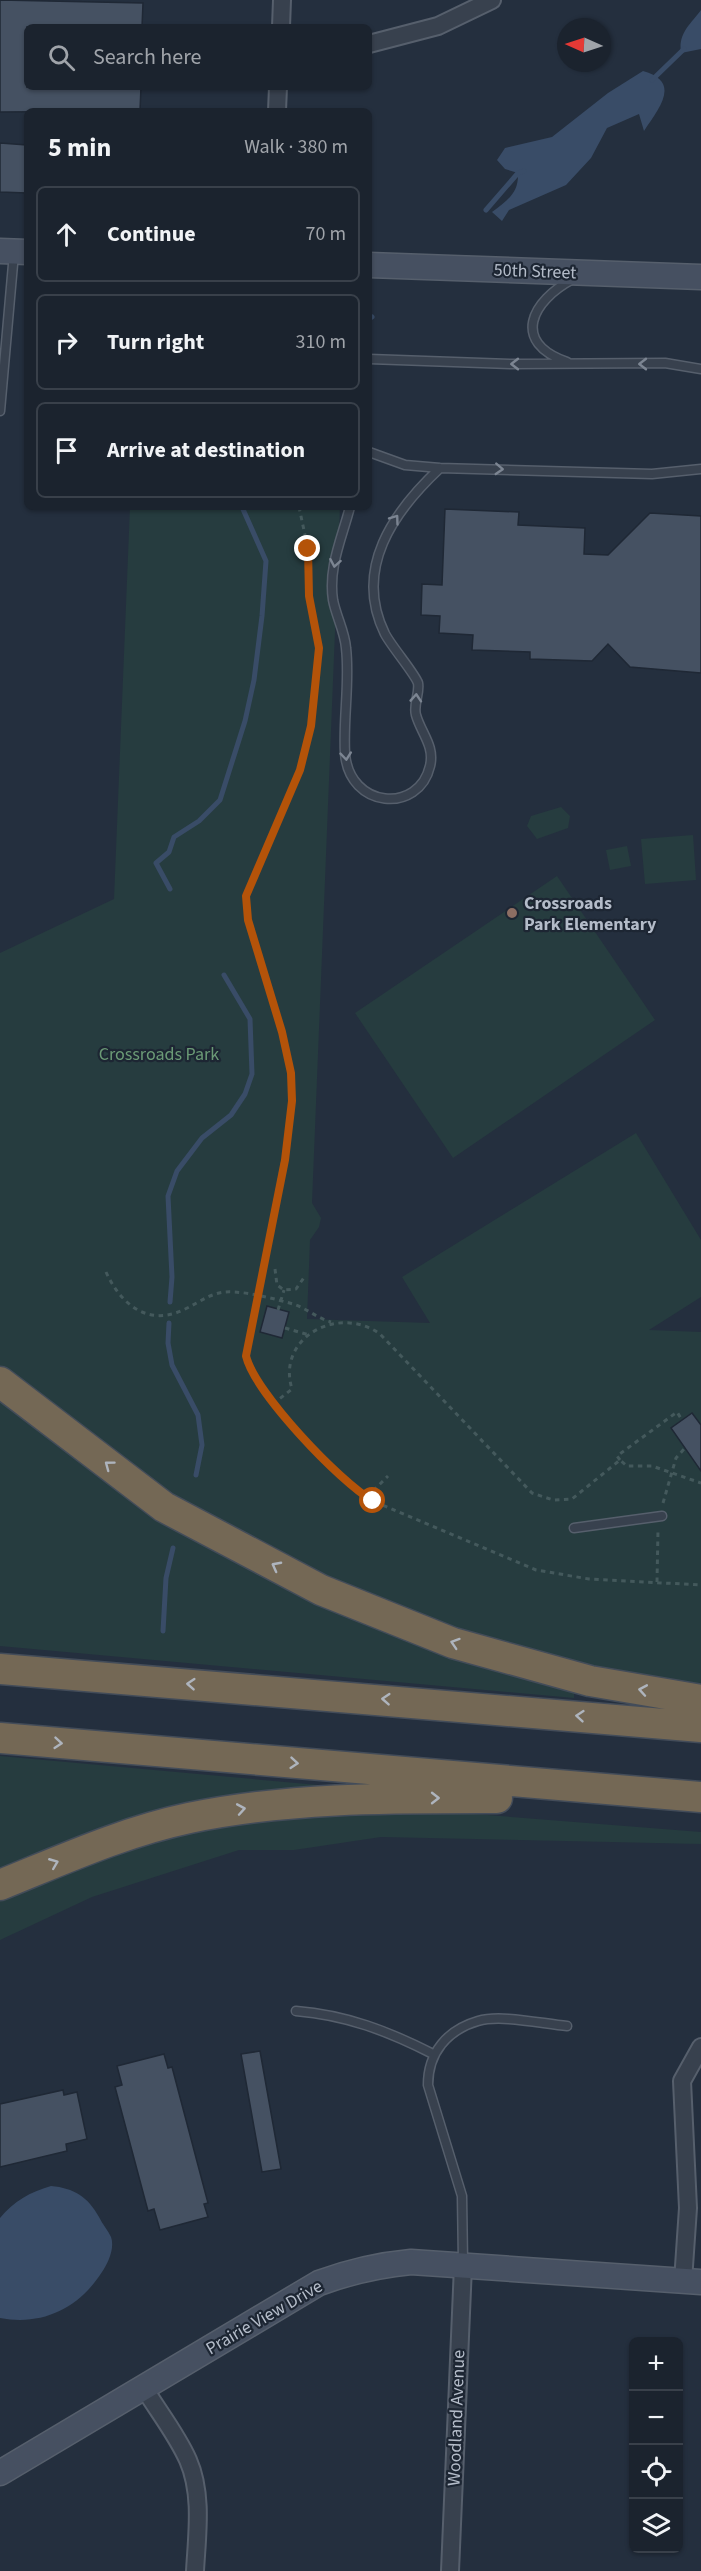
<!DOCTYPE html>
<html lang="en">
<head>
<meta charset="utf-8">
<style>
	body { margin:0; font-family:"Source Sans 3",sans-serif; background:#282f3a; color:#f1f3f6 }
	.controls { position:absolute; right:18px; bottom:18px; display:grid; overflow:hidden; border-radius:9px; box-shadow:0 2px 4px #0004 }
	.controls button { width:54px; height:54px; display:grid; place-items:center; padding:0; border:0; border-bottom:2px solid #39404a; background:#1b232e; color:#f1f3f6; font:30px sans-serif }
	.compass { position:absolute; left:557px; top:18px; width:54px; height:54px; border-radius:50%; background:#1b232e; box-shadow:0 2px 4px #0004; rotate:273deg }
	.stop { position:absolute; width:18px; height:18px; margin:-14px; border:4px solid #b45309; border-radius:50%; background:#fff }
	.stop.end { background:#b45309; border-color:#fff; box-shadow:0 2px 6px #0008 }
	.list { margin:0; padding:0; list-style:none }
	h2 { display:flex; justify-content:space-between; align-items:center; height:78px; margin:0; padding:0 24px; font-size:26px }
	h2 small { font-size:20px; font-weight:400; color:#a0a4aa }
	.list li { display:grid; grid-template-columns:39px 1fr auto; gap:18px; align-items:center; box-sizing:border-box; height:96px; margin:0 12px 12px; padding:0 12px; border:2px solid #39404a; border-radius:9px }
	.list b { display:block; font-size:22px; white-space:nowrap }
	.list em { font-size:20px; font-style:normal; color:#a0a4aa }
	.icon { flex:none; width:33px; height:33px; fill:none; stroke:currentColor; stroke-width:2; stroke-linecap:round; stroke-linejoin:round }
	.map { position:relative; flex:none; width:701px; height:2571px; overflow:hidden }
	.search { position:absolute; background:#1b232e; box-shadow:0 2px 4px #0004; left:24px; top:24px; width:348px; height:66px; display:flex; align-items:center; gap:15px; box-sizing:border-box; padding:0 21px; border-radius:9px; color:#a0a4aa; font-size:22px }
	.panel { position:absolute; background:#1b232e; box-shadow:0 2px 4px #0004; left:24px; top:108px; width:348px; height:402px; border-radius:9px }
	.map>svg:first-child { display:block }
</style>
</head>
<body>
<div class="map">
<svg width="701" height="2571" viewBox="0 0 701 2571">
	<rect width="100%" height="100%" fill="#242f3e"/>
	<path fill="#263c3f" d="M130,507H340L312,1203L321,1218L319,1227L310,1240L307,1319L430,1323L402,1277L636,1133L701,1240V1297L649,1330L701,1332V1693L579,1670L376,1603L193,1512L0,1372V953L114,899Z
		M561,807L570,816L568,828L537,839L527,826L531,816Z
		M693,835L696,880L645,884L641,839Z
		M627,846L631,866L610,870L606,850Z
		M557,876L655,1020L453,1158L355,1013Z
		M0,1397L120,1490L574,1689V1698L0,1646Z
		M0,1756L318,1785L360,1788L0,1874Z
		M437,1811L701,1832V1844L381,1837L294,1850H239L92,1897L0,1940V1895C72,1868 143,1841 218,1825C289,1811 364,1814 437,1811Z"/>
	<path fill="#394c67" d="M701,10V49L681,53C678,33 690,25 701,10Z
		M643,71C682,82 659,108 644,131L639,114L607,128L591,158L566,185L509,210L502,221L492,212C507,201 519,193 518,173L505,169L497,160L505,148L552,137L608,93Z
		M51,2186C74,2188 88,2197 99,2217C102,2224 108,2230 111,2237C115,2248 108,2263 102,2272C79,2308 43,2326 0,2318V2218C14,2201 30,2192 51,2186Z"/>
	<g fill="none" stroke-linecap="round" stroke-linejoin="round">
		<path stroke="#394c67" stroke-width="5" d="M652,80L684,49
			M486,210L518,173L524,171
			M369,319L372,317
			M170,889L156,863L169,852L174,837L199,821L220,800L245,721L254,680L262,616L266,561L242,507
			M170,1302L172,1277L168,1196L177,1171L202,1138L231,1115L245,1094L252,1074L250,1019L224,975
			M169,1323L168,1343L172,1365L198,1415L202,1445L196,1475
			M163,1631L166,1578L173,1548"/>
	</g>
	<path fill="#455162" stroke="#1f2835" stroke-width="1.5" d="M0,0L143,3L142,27H27V87H141L140,111L0,112Z
		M0,143L27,145V193L0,192Z
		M445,509L519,512L518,525L585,528L584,554L608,555L650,513L701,516V673L630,667L608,644L592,661L530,659V652L472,650L473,635L439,633L440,616L421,615L422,584L442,585Z
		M267,1306L289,1312L282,1338L260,1332Z
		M692,1413L701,1425V1471L671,1428Z
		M260,2051L281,2169L262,2172L241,2054Z
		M164,2054L168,2068L172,2067L208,2203L204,2204L208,2217L160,2230L154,2209L148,2211L115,2087L122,2085L117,2066Z
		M63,2090L64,2095L77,2092L87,2139L66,2144L67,2151L0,2167V2104Z"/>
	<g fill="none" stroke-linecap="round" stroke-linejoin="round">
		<defs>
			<path id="lane" d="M369,359L511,364L665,363L701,369
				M567,362C511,342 531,301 573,279
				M0,411L14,253
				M369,452L405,465L440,468L652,474L701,469
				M350,507C342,538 328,567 333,600C336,616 345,632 346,648C350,682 343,718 345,753C349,809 419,814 430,766C435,746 421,733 416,715C413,705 420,693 418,683C415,674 392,647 385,634C353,569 393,512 440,468
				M574,1528L662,1516
				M296,2011C346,2015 388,2031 433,2054
				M463,2262L462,2196L428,2085C428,2053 447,2030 478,2021C501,2014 543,2024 567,2026"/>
			<path id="street" d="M281,27L282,0
				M369,44L438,26L492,0
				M277,111L278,87
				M683,2281L688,2208L682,2081L701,2047
				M144,2388C158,2411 177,2435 188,2460C203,2494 197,2535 195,2571
				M450,2571L463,2266"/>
			<path id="secondary" d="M0,251L27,252
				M369,265L701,277
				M0,2473L319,2283C349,2272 379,2265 411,2262L701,2282"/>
			<path id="highway" d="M0,1382L164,1507L321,1590L453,1643L590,1681L701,1700
				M0,1669L701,1727
				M0,1738L701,1797
				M0,1885C62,1860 123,1832 189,1818C291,1797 393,1798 497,1798"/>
		</defs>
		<use href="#lane" stroke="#565f6c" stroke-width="11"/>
		<use href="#street" stroke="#565f6c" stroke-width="20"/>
		<use href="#secondary" stroke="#565f6c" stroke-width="27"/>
		<use href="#highway" stroke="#434c59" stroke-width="33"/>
		<path stroke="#44595c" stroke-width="3" stroke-dasharray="4.5 4.5" stroke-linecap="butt" d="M299,507L308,549L309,596L319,648L316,692L311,726L300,770L250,884L246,907L282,1032L291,1073V1118L247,1344C247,1352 246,1359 249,1367C259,1397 345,1484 373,1501L536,1570L589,1579L701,1585
			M275,1269L277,1285L284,1290L296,1289L305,1276
			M106,1272C120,1303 147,1327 183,1310C201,1302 213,1290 234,1292C253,1293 275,1299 293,1304C306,1308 317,1318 331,1322
			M278,1310L284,1290
			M285,1328L309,1335
			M273,1404L292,1389C276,1338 338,1304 380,1334L532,1493L553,1500L572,1499L620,1460L627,1466H652L701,1483
			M620,1460L617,1456L677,1412L682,1420
			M367,1497L388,1476
			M663,1503L676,1458L685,1448
			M657,1582L658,1530"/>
		<use href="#lane" stroke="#38414e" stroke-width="8"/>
		<use href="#street" stroke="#38414e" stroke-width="16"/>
		<use href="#secondary" stroke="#465061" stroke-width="24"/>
		<use href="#highway" stroke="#746855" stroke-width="30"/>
	</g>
	<defs><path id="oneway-chevron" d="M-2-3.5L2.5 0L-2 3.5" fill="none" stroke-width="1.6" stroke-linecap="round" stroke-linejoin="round" transform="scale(1.5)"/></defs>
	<g stroke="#7c8592">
		<use href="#oneway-chevron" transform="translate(515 364) rotate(-180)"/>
		<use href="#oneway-chevron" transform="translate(643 364) rotate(180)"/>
		<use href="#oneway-chevron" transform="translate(499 469) rotate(3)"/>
		<use href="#oneway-chevron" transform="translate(395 519) rotate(-54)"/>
		<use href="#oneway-chevron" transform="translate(335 563) rotate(100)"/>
		<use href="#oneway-chevron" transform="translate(416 698) rotate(-86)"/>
		<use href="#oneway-chevron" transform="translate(346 756) rotate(84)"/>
	</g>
	<g stroke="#aeb4bd">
		<use href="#oneway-chevron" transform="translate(109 1465) rotate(-143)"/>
		<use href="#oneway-chevron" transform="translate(276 1566) rotate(-152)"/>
		<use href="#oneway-chevron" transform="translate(455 1643) rotate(-162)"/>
		<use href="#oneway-chevron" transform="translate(191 1684) rotate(-176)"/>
		<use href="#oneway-chevron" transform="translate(643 1690) rotate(-170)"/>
		<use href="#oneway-chevron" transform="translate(386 1699) rotate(-176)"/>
		<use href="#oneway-chevron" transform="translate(580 1716) rotate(-175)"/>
		<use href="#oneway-chevron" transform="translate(58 1743) rotate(5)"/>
		<use href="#oneway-chevron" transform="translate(294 1763) rotate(5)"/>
		<use href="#oneway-chevron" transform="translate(435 1798)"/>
		<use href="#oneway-chevron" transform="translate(241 1809) rotate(-10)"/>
		<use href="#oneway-chevron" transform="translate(54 1863) rotate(-22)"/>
	</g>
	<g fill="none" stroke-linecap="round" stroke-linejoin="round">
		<path stroke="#b45309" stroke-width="8" d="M308,549L309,596L319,648L311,726L300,770L246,896L248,920L282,1032L291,1073L292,1101L285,1160L246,1356C255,1393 340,1482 373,1501"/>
	</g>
	<circle fill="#8d6e63" stroke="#1d2633" stroke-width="2" cx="512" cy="913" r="6"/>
	<g text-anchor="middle" stroke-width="4.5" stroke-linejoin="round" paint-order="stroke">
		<g font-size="18" fill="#b4bcc9" stroke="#1d2633">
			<text transform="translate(535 271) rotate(2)" y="6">50th Street</text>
			<text transform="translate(264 2317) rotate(-30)" y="6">Prairie View Drive</text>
			<text transform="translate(456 2418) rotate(-88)" y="6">Woodland Avenue</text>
		</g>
		<g font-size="18" font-weight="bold" fill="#b4bcc9" stroke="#1d2633" text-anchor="start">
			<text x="524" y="909">Crossroads<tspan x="524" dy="21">Park Elementary</tspan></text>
		</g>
		<g font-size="18" fill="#6b9a76" stroke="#1d2633">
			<text x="159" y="1060">Crossroads Park</text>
		</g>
	</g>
</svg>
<div class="controls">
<button>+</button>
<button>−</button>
<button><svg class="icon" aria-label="locate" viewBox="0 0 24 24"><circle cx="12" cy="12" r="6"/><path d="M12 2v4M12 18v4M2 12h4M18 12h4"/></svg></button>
<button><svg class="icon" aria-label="layers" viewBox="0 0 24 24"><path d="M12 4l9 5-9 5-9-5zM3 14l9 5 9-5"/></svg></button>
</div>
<svg class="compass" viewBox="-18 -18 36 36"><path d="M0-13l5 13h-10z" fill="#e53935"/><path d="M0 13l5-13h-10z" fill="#a0a4aa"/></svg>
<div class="stop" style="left:373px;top:1501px"></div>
<div class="stop end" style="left:308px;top:549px"></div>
<div class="search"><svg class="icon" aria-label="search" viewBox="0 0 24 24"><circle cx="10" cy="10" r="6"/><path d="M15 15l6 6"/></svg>Search here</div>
<section class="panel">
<h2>5 min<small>Walk · 380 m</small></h2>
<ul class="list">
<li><svg class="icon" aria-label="ahead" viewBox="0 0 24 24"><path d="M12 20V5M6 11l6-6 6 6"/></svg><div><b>Continue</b></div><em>70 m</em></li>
<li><svg class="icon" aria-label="right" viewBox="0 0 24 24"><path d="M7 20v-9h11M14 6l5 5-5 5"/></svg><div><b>Turn right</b></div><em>310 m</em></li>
<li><svg class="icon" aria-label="arrive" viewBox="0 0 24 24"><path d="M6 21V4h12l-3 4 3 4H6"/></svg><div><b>Arrive at destination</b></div></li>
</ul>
</section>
</div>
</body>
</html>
